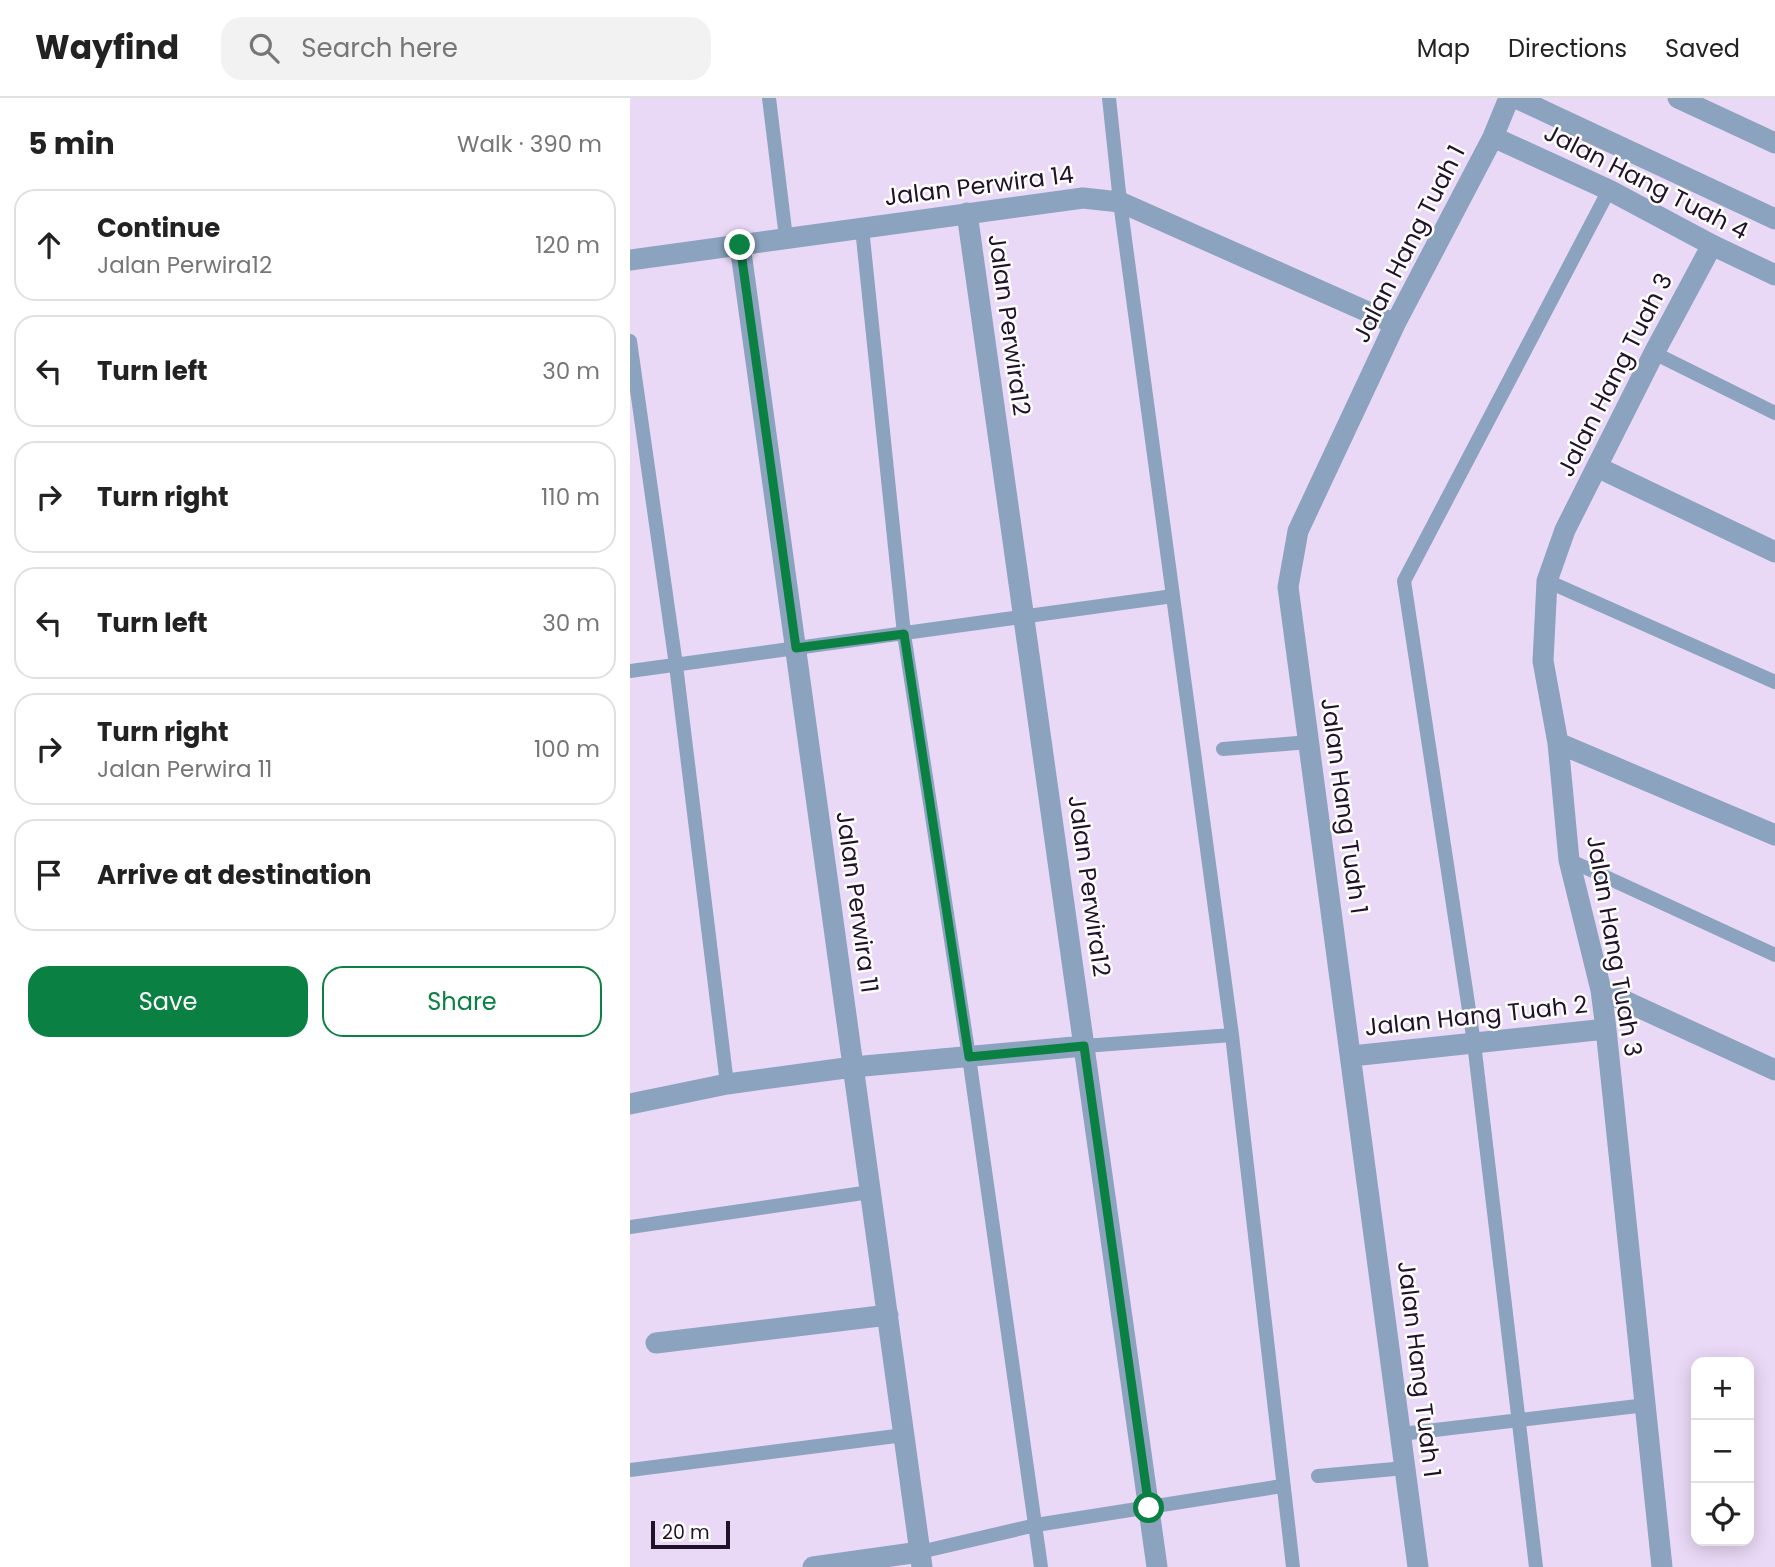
<!DOCTYPE html>
<html lang="en">
<head>
<meta charset="utf-8">
<style>
	body { margin:0; font-family:Poppins,sans-serif; background:#f2f2f2; color:#222 }
	.controls { position:absolute; right:21px; bottom:21px; display:grid; overflow:hidden; border-radius:14px; box-shadow:0 4px 18px #0003 }
	.controls button { width:63px; height:63px; display:grid; place-items:center; padding:0; border:0; border-bottom:2px solid #e0e0e0; background:#fff; color:#222; font:35px sans-serif }
	.scale { position:absolute; left:21px; bottom:18px; width:79px; box-sizing:border-box; padding-left:7px; border:4px solid #21112b; border-top:0; font-size:19px; line-height:24px; white-space:nowrap; color:#21112b; -webkit-text-stroke:5px #fff; paint-order:stroke }
	.stop { position:absolute; width:21px; height:21px; margin:-16px; border:5px solid #0b8043; border-radius:50%; background:#fff }
	.stop.end { background:#0b8043; border-color:#fff; box-shadow:0 2px 7px #0008 }
	.list { margin:0; padding:0; list-style:none }
	h2 { display:flex; justify-content:space-between; align-items:center; height:91px; margin:0; padding:0 28px; font-size:30px }
	h2 small { font-size:23px; font-weight:400; color:#767676 }
	.list li { display:grid; grid-template-columns:46px 1fr auto; gap:21px; align-items:center; box-sizing:border-box; height:112px; margin:0 14px 14px; padding:0 14px; border:2px solid #e0e0e0; border-radius:21px }
	.list b { display:block; font-size:26px; white-space:nowrap }
	.list p { margin:0; font-size:23px; white-space:nowrap; color:#767676 }
	.list em { font-size:23px; font-style:normal; color:#767676 }
	.actions { display:flex; gap:14px; padding:21px 28px }
	.actions a { flex:1; padding:16px 0; border:2px solid #0b8043; border-radius:21px; text-align:center; font-size:24px; color:#0b8043 }
	.actions .main { background:#0b8043; color:#fff }
	.icon { flex:none; width:38px; height:38px; fill:none; stroke:currentColor; stroke-width:2; stroke-linecap:round; stroke-linejoin:round }
	.map { position:relative; flex:none; width:1145px; height:1469px; overflow:hidden }
	header { display:flex; align-items:center; gap:42px; box-sizing:border-box; height:98px; padding:0 35px; background:#fff; border-bottom:2px solid #e0e0e0 }
	header strong { font-size:33px }
	nav { display:flex; gap:38px; margin-inline-start:auto; font-size:24px }
	.search { width:490px; height:63px; background:#f2f2f2; display:flex; align-items:center; gap:18px; box-sizing:border-box; padding:0 24px; border-radius:21px; color:#767676; font-size:26px }
	main { display:flex }
	aside { flex:1; background:#fff }
	.map>svg:first-child { display:block }
</style>
</head>
<body>
<header>
<strong>Wayfind</strong>
<div class="search"><svg class="icon" aria-label="search" viewBox="0 0 24 24"><circle cx="10" cy="10" r="6"/><path d="M15 15l6 6"/></svg>Search here</div>
<nav><a>Map</a><a>Directions</a><a>Saved</a></nav>
</header>
<main>
<aside>
<h2>5 min<small>Walk · 390 m</small></h2>
<ul class="list">
<li><svg class="icon" aria-label="ahead" viewBox="0 0 24 24"><path d="M12 20V5M6 11l6-6 6 6"/></svg><div><b>Continue</b><p>Jalan Perwira12</p></div><em>120 m</em></li>
<li><svg class="icon" aria-label="left" viewBox="0 0 24 24"><path d="M17 20v-9H6M10 6l-5 5 5 5"/></svg><div><b>Turn left</b></div><em>30 m</em></li>
<li><svg class="icon" aria-label="right" viewBox="0 0 24 24"><path d="M7 20v-9h11M14 6l5 5-5 5"/></svg><div><b>Turn right</b></div><em>110 m</em></li>
<li><svg class="icon" aria-label="left" viewBox="0 0 24 24"><path d="M17 20v-9H6M10 6l-5 5 5 5"/></svg><div><b>Turn left</b></div><em>30 m</em></li>
<li><svg class="icon" aria-label="right" viewBox="0 0 24 24"><path d="M7 20v-9h11M14 6l5 5-5 5"/></svg><div><b>Turn right</b><p>Jalan Perwira 11</p></div><em>100 m</em></li>
<li><svg class="icon" aria-label="arrive" viewBox="0 0 24 24"><path d="M6 21V4h12l-3 4 3 4H6"/></svg><div><b>Arrive at destination</b></div></li>
</ul>
<div class="actions"><a class="main">Save</a><a>Share</a></div>
</aside>
<div class="map">
<svg width="1145" height="1469" viewBox="0 0 1145 1469">
	<rect width="100%" height="100%" fill="#ead9f6"/>
	<g fill="none" stroke-linecap="round" stroke-linejoin="round">
		<path stroke="#8ba3be" stroke-width="14" d="M139,0L156,140
			M479,0L490,104L602,937L663,1469
			M232,130L274,536L339,959L411,1469
			M0,243L46,567L97,986
			M1024,255L1145,315
			M917,483L1145,584
			M0,573L543,498
			M593,651L679,644
			M939,762L1145,857
			M454,948L602,937
			M0,1129L240,1094
			M771,1336L1016,1307
			M0,1372L274,1337
			M688,1378L775,1370
			M290,1454L406,1427L652,1388
			M906,1469L844,945L774,483L979,92"/>
		<path stroke="#8ba3be" stroke-width="21" d="M1048,0L1145,45
			M863,39L979,92L1082,147L1145,177
			M337,115L527,1469
			M110,147L292,1469
			M0,162L453,100L490,104L765,226
			M967,369L1145,454
			M928,645L1145,737
			M971,892L1145,972
			M722,958L976,931
			M0,1006L97,986L223,969L454,948
			M26,1245L258,1217
			M183,1469L290,1454
			M788,1469L658,489L668,433L765,226L863,39L879,0
			M1032,1469L976,931L971,892L939,762L928,645L913,563L917,483L935,432L1024,255L1082,147"/>
		<path stroke="#8ba3be" stroke-width="21" d="M886,0L1145,121"/>
	</g>
	<g fill="none" stroke-linecap="round" stroke-linejoin="round">
		<path stroke="#0b8043" stroke-width="9" d="M110,147L166,550L274,536L339,959L454,948L519,1410"/>
	</g>
	<g text-anchor="middle" stroke-width="5" stroke-linejoin="round" paint-order="stroke">
		<g font-size="24" fill="#21112b" stroke="#fff">
			<text transform="translate(1016 84) rotate(27)" y="8">Jalan Hang Tuah 4</text>
			<text transform="translate(349 88) rotate(-7)" y="8">Jalan Perwira 14</text>
			<text transform="translate(779 146) rotate(-63)" y="8">Jalan Hang Tuah 1</text>
			<text transform="translate(379 227) rotate(82)" y="8">Jalan Perwira12</text>
			<text transform="translate(985 277) rotate(-63)" y="8">Jalan Hang Tuah 3</text>
			<text transform="translate(714 708) rotate(82)" y="8">Jalan Hang Tuah 1</text>
			<text transform="translate(459 788) rotate(82)" y="8">Jalan Perwira12</text>
			<text transform="translate(227 804) rotate(82)" y="8">Jalan Perwira 11</text>
			<text transform="translate(984 848) rotate(80)" y="8">Jalan Hang Tuah 3</text>
			<text transform="translate(846 918) rotate(-6)" y="8">Jalan Hang Tuah 2</text>
			<text transform="translate(789 1271) rotate(83)" y="8">Jalan Hang Tuah 1</text>
		</g>
	</g>
</svg>
<div class="controls">
<button>+</button>
<button>−</button>
<button><svg class="icon" aria-label="locate" viewBox="0 0 24 24"><circle cx="12" cy="12" r="6"/><path d="M12 2v4M12 18v4M2 12h4M18 12h4"/></svg></button>
</div>
<div class="scale">20 m</div>
<div class="stop" style="left:519px;top:1410px"></div>
<div class="stop end" style="left:110px;top:147px"></div>
</div>
</main>
</body>
</html>
